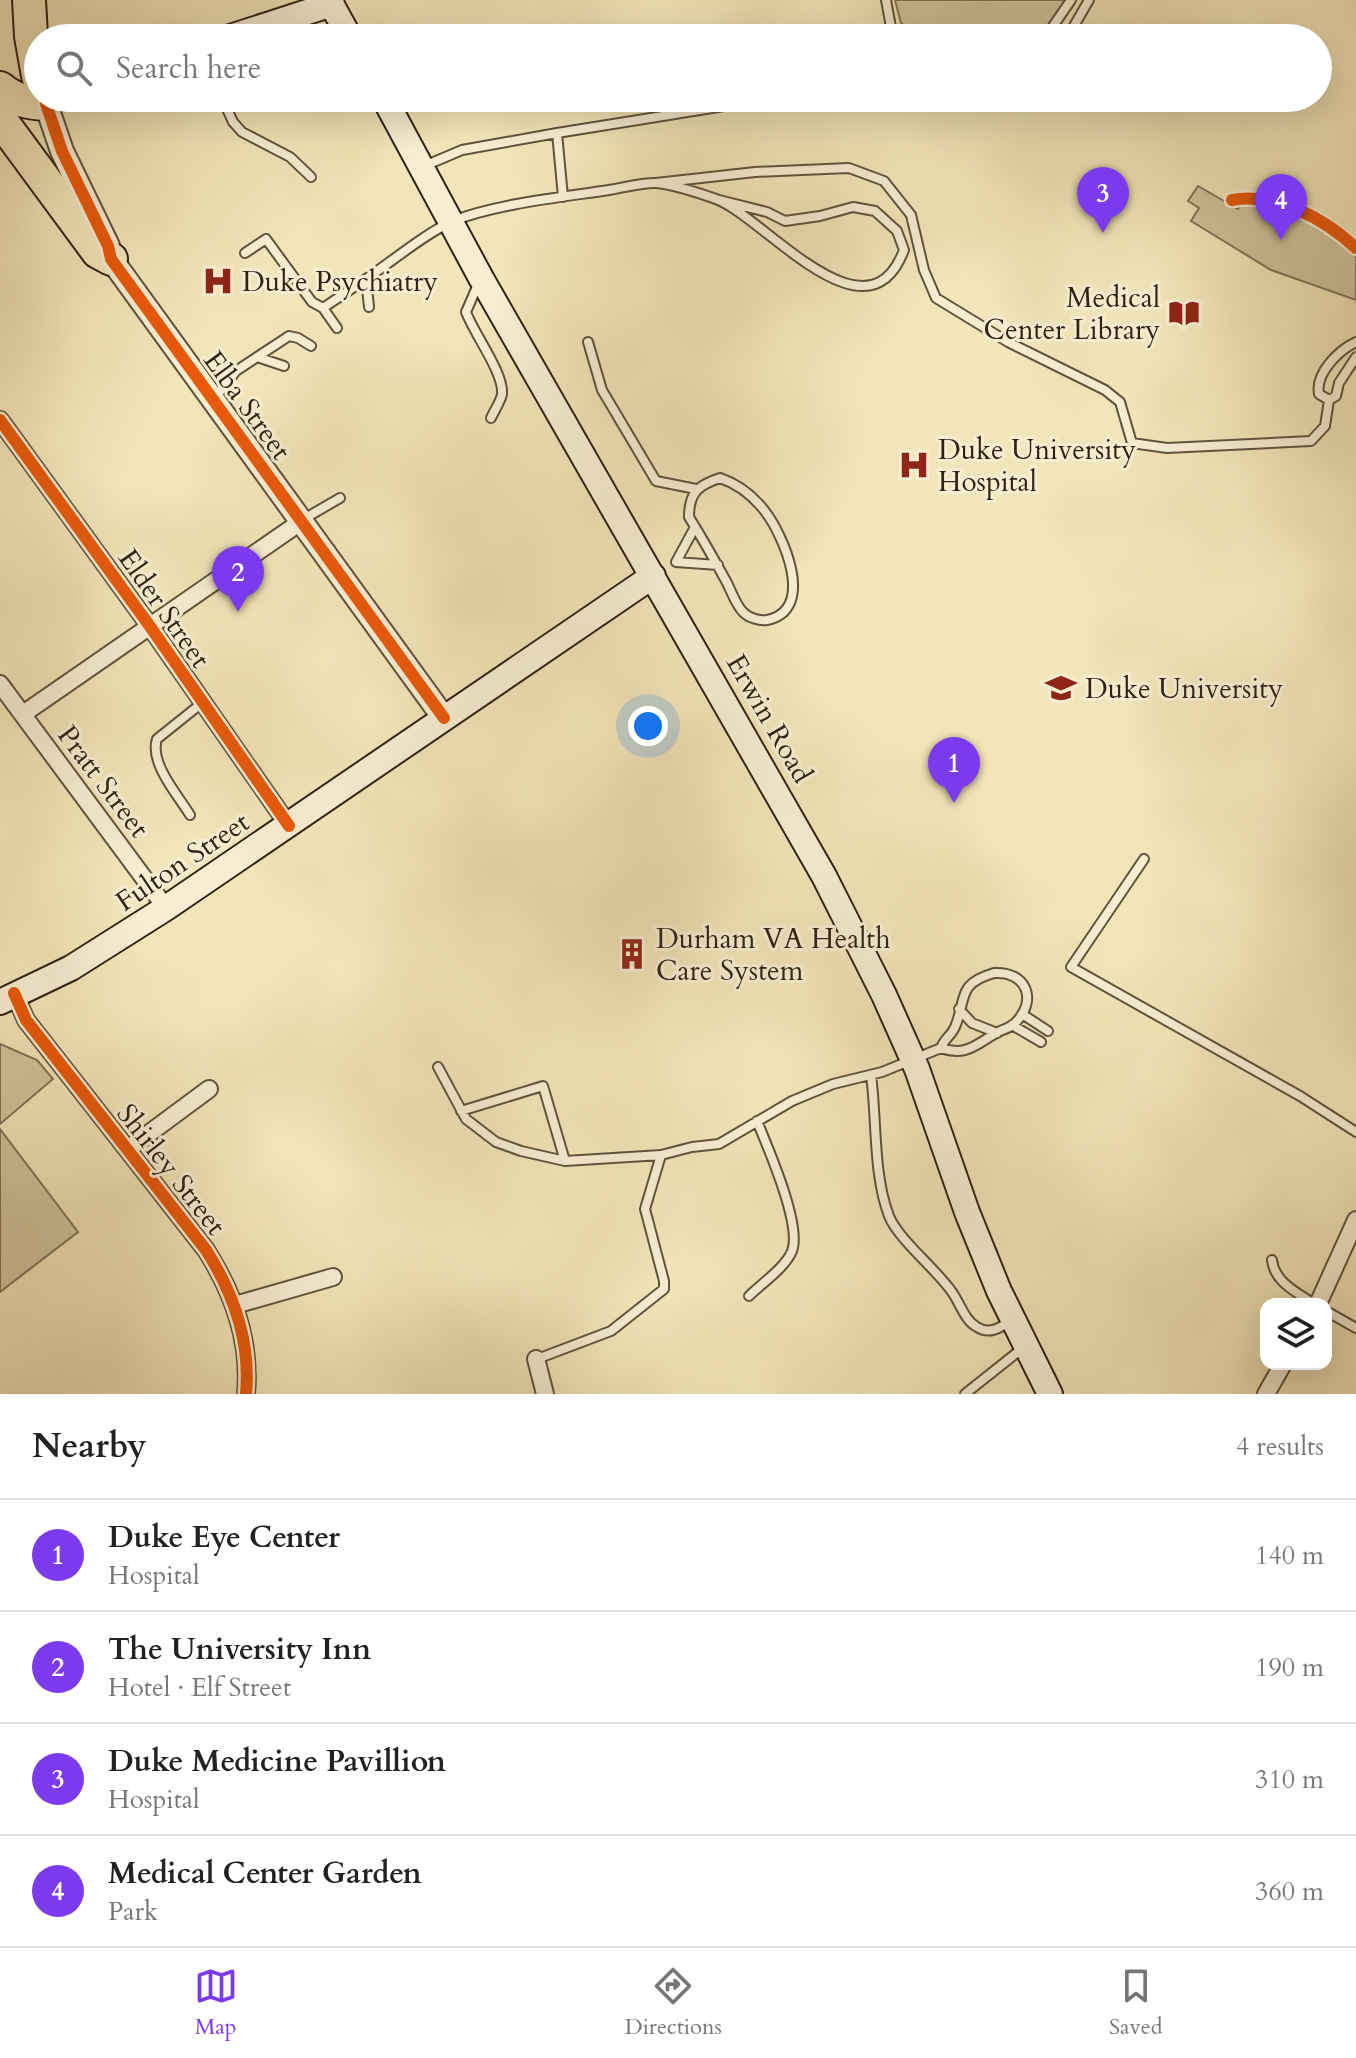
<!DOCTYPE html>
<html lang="en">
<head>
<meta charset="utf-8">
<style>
	body { margin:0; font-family:Cardo,serif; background:#f2f2f2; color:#222 }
	.controls { position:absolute; right:24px; bottom:24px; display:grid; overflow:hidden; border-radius:16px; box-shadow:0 8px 32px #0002 }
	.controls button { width:72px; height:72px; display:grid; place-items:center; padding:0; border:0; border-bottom:2px solid #e0e0e0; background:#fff; color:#222; font:40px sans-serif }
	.you { position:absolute; left:648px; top:726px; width:28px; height:28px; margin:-20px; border:6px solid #fff; border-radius:50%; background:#1a73e8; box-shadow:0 0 0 12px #1a73e833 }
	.badge { display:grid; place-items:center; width:52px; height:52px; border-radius:50%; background:#7c3aed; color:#fff; font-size:26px; font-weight:700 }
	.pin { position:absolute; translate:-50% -66px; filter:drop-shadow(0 2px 4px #0008) }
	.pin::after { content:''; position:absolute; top:42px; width:28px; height:24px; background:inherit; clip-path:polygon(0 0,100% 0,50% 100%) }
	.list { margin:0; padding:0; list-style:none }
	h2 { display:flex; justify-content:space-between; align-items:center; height:104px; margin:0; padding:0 32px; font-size:34px }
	h2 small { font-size:26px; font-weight:400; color:#767676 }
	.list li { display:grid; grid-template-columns:52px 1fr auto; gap:24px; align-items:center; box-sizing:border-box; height:112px; padding:0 32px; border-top:2px solid #e0e0e0 }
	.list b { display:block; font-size:30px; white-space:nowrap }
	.list p { margin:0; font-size:26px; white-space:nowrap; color:#767676 }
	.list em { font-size:26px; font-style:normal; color:#767676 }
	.icon { flex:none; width:44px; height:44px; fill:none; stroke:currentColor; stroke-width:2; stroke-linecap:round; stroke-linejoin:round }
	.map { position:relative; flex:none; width:1356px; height:1394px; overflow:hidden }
	.search { position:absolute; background:#fff; box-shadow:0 8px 32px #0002; left:24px; right:24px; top:24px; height:88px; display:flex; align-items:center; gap:20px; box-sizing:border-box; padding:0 28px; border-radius:44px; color:#767676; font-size:30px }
	.sheet { height:552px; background:#fff }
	nav { display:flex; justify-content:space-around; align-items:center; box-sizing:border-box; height:112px; border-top:2px solid #e0e0e0; background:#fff; font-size:22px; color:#767676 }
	nav a { display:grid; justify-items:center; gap:4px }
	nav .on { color:#7c3aed }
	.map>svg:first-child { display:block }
</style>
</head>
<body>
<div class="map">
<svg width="1356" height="1394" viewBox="0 0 1356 1394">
	<rect width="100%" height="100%" fill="#f2e5b9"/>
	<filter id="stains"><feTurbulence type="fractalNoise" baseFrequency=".0025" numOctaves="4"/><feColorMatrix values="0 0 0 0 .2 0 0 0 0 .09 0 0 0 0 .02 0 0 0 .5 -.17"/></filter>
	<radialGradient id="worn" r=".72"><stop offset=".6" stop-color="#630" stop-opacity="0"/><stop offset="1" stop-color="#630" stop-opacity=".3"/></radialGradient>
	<path fill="#d1c49d" stroke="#807358" stroke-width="2" d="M895,0H1066C1059,12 1053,28 1041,35C1022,46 933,33 908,29L901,23Z
		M1198,186L1238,209L1245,200L1313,221L1356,257V300L1271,270L1191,221L1199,208L1188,201Z
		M0,1044L37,1060L53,1079L0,1124Z
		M0,1129L78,1232L0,1292Z"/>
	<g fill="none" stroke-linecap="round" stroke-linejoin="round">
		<defs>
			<path id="service" d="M886,0L893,38
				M892,36L907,38
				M1045,38L1071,0
				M1067,38L1089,0
				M222,98L233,122L242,132L290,157L311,177
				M422,167L462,150L557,133
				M656,183L755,172L849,168L884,181L911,215L924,270L936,298L1008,342L1105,390L1120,402L1132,443L1167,448L1311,441L1325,426L1329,400L1336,396L1339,383L1356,357
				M563,197L557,133L775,98
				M245,253L266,239L312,302L323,308
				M479,282L466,312C474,334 504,373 502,394C501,401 494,411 491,418
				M369,307L366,279C391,262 426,233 453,221C495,204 563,197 609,190C624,188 642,182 657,183C675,185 699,193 716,199C764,217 867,348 904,250L897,231L875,211L853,207L820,216L785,221L767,212L719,200
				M337,328L323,308L366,279
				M588,342L602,390L656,481L696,489
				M257,357L289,336L298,338L311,346
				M215,398L236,371L257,357L284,366
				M1329,400L1319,394C1315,373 1339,350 1356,342
				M720,478C738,484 752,495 764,510C783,534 817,610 767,620C760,621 749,618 744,613C736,606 731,590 726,581C714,559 702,538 689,517C689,493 698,485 720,478Z
				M302,520L340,498
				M695,527L676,562L718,565
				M190,815C178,795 149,763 157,739L202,703
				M1144,859L1071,967L1300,1096L1356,1132
				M994,973C1027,971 1038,1001 1015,1023C1010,1028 1004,1029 998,1032C976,1044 967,1057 941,1048C944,1039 951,1036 955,1027C967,999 956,984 994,973Z
				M959,1009L972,1023L997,1033
				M1022,1014L1048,1031
				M1012,1025L1041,1042
				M438,1067L466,1119L496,1142L521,1151L565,1161L661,1155L692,1147L719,1144L792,1101L833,1084L882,1072L941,1048
				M871,1075C877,1119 873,1175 889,1216C898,1239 937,1270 952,1292C960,1303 965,1321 977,1327C989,1335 1000,1328 1010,1321
				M461,1111L543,1086L565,1161
				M1272,1260C1274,1282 1298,1293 1314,1304
				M749,1296C762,1283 785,1268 792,1251C802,1225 768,1148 757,1121
				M1326,1311L1356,1328
				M537,1359L611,1331L664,1289V1281L645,1209L661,1155
				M965,1394L1024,1347"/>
			<path id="minor" d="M0,420L149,625L289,826
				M0,684L166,908
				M23,714L302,521
				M14,993L26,1020L206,1250C234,1294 251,1341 246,1394
				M128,1149L209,1089
				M1318,1304L1356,1220
				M235,1305L333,1277
				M536,1359L545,1394
				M1266,1394L1283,1364"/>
			<path id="tertiary" d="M46,104L62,151L108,246L111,259L444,718"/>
			<path id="secondary" d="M329,0L350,38
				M227,38L332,4
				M384,98L481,278L824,876L884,995L917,1069L967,1212L999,1291L1050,1394
				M0,1002L71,968L166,908L653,576"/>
			<path id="motorway" d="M29,0L31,36L38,76
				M0,88C14,100 28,103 46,104L44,98
				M0,119L98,252L111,259"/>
		</defs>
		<use href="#service" stroke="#60533c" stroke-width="12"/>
		<use href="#minor" stroke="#60533c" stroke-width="20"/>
		<use href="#tertiary" stroke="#60533c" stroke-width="26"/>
		<use href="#secondary" stroke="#302213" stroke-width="28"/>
		<use href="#motorway" stroke="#302213" stroke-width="36"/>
		<use href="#service" stroke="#f7eed2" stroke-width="8"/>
		<use href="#minor" stroke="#f7eed2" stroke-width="16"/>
		<use href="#tertiary" stroke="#f7eed2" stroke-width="22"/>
		<use href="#secondary" stroke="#f7eed2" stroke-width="24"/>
		<use href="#motorway" stroke="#f2e5b9" stroke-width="32"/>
		<defs>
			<path id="cycleway" d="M46,104L62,151L108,246L111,259L444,718
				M1232,200C1276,192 1325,219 1356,248
				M0,420L149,625L289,826
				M14,993L26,1020L206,1250C234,1294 251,1341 246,1394"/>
		</defs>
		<use href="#cycleway" stroke="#f7eed2" stroke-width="17"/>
		<use href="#cycleway" stroke="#e8590c" stroke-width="12"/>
	</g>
	<defs>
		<symbol id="hospital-bare" viewBox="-9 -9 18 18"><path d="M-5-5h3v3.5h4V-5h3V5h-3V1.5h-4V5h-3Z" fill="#8f2418" stroke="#f7eed2" stroke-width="2.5" paint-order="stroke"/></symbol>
		<symbol id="library-bare" viewBox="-9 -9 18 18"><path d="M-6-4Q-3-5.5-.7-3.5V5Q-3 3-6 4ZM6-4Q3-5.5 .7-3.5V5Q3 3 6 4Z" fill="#8f2418" stroke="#f7eed2" stroke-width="2.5" paint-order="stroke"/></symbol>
		<symbol id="university-bare" viewBox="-9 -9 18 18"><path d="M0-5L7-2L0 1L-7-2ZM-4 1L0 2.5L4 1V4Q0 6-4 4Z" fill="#8f2418" stroke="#f7eed2" stroke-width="2.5" paint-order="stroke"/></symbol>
		<symbol id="building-bare" viewBox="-9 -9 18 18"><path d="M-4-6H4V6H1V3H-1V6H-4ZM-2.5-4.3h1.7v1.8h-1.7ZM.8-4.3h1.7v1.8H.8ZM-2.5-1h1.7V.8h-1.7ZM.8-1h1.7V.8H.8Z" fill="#8f2418" stroke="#f7eed2" stroke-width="2.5" paint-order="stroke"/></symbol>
	</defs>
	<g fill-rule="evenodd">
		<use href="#hospital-bare" x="196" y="259" width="44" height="44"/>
		<use href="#library-bare" x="1162" y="291" width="44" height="44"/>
		<use href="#hospital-bare" x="892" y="443" width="44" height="44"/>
		<use href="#university-bare" x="1039" y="666" width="44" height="44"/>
		<use href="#building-bare" x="610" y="932" width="44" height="44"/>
	</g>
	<g text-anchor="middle" stroke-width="6" stroke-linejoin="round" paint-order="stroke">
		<g font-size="28" fill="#302213" stroke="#f7eed2" text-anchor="start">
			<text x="242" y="291">Duke Psychiatry</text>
			<text x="1160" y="307" text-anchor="end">Medical<tspan x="1160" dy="32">Center Library</tspan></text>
			<text x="938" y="459">Duke University<tspan x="938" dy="32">Hospital</tspan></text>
			<text x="1085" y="698">Duke University</text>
			<text x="656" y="948">Durham VA Health<tspan x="656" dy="32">Care System</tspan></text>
		</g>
		<g font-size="28" fill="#302213" stroke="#f7eed2">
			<text transform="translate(248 405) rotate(54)" y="10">Elba Street</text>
			<text transform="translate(165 608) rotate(55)" y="10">Elder Street</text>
			<text transform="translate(770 718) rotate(60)" y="10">Erwin Road</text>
			<text transform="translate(104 781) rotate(53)" y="10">Pratt Street</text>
			<text transform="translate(182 861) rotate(-34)" y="10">Fulton Street</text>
			<text transform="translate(172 1169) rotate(52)" y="10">Shirley Street</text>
		</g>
	</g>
	<rect width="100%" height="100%" filter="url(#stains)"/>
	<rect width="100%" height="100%" fill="url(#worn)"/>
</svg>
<div class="controls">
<button><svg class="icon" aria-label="layers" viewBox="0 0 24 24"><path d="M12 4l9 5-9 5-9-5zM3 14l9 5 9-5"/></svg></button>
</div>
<div class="you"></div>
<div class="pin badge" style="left:954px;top:803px">1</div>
<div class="pin badge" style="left:238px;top:612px">2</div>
<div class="pin badge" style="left:1103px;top:233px">3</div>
<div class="pin badge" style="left:1281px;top:240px">4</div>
<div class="search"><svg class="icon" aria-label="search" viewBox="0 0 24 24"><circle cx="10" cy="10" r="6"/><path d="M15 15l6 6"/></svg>Search here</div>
</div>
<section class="sheet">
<h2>Nearby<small>4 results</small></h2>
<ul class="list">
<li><span class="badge">1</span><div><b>Duke Eye Center</b><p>Hospital</p></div><em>140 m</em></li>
<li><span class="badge">2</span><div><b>The University Inn</b><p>Hotel · Elf Street</p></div><em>190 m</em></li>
<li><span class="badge">3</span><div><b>Duke Medicine Pavillion</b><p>Hospital</p></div><em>310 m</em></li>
<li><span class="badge">4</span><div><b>Medical Center Garden</b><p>Park</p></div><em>360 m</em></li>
</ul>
</section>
<nav>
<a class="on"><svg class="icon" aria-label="map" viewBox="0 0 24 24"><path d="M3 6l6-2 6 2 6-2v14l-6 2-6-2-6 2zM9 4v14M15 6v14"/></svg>Map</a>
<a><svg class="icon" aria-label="directions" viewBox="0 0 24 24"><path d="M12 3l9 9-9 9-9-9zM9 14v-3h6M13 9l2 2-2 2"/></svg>Directions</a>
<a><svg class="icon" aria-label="saved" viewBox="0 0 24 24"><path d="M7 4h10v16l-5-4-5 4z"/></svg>Saved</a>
</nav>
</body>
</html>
